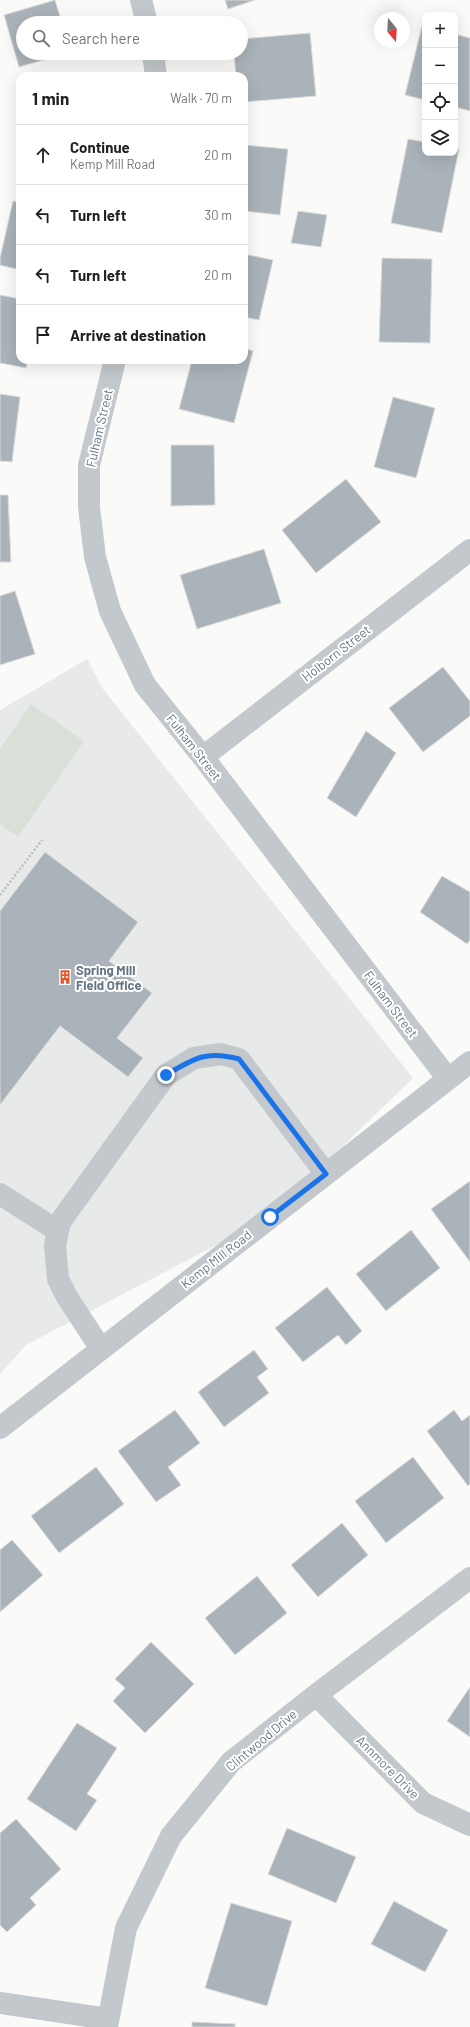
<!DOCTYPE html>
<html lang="en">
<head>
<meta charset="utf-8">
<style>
	body { margin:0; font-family:Barlow,sans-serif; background:#f6f6f6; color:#202124 }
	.controls { position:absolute; right:12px; top:12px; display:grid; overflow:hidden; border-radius:8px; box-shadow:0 4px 16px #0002 }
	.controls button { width:36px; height:36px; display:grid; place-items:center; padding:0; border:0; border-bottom:1px solid #e0e0e0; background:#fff; color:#202124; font:20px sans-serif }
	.compass { position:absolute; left:374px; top:12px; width:36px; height:36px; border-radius:50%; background:#fff; box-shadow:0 4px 16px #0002; rotate:162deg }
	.stop { position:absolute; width:12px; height:12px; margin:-9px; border:3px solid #1a73e8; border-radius:50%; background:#fff }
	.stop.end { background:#1a73e8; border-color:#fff; box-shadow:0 1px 4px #0008 }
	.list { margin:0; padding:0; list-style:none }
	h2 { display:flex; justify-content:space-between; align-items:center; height:52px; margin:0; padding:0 16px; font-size:17px }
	h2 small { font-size:13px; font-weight:400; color:#757577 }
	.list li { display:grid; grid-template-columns:26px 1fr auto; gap:12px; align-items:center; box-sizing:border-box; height:60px; padding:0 16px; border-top:1px solid #e0e0e0 }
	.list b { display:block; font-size:15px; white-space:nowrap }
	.list p { margin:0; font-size:13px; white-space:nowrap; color:#757577 }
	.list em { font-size:13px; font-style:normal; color:#757577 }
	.icon { flex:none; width:22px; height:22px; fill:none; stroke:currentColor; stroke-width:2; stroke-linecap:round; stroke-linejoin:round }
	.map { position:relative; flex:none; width:470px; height:2027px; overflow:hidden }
	.search { position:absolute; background:#fff; box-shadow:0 4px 16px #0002; left:16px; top:16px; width:232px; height:44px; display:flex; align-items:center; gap:10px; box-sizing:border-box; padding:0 14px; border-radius:22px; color:#757577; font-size:15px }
	.panel { position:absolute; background:#fff; box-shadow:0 4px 16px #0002; left:16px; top:72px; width:232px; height:292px; border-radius:12px }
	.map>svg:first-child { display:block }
</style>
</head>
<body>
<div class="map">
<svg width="470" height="2027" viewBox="0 0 470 2027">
	<rect width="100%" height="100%" fill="#fafaf8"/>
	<path fill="#e8e9e9" d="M87,659L103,689L413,1078L270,1217L26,1345L0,1374V710Z"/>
	<path fill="#dadfd7" d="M31,704L84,741L18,837L0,824V749Z"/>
	<path fill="#aab3b9" stroke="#dcdcda" d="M55,0L62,23H23V53H67L19,67L4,15Z
		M225,0H255L228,9Z
		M422,26L425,27V100L405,95Z
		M310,33L316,96L244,102V76H236L234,53H241V39Z
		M455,34L470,38V111L455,107Z
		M408,139L425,142V153H455V148L459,149L442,233L391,223Z
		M20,143V164H18Z
		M244,145L288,149L280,215L244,211Z
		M13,201L20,203V270L0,265V258Z
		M298,211L327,215L321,247L291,243Z
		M244,254L273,260L259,320L244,317Z
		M382,258L432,259L430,343L379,342Z
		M0,295L20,299V360H28L26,368L0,363Z
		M244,348L253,351L234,423L179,409L192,360H244Z
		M0,394L20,397L12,462L0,461Z
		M393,397L435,408L416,478L374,467Z
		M171,445H214L215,505L171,506Z
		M346,479L381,522L316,573L282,530Z
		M0,495H8L11,562H0Z
		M264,549L281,603L197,629L180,575Z
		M15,591L35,654L0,665V596Z
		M443,667L470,701V716L423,752L389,708Z
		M366,731L396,753L356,817L327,798Z
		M45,852L138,922L109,961L152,993L117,1038L143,1058L128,1077L60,1026L0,1105V911Z
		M442,876L470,892V940L467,944L420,912Z
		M470,1181V1262L431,1209Z
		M411,1230L440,1268L386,1311L356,1274Z
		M327,1287L362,1331L346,1345L338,1335L303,1362L275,1328Z
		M254,1350L268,1369L257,1377L269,1393L224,1427L198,1392Z
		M175,1410L200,1443L168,1467L181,1485L156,1502L118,1451Z
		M454,1410L462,1421L470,1415V1484L468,1486L427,1431Z
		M413,1457L444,1498L386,1543L355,1501Z
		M96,1467L124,1504L59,1553L31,1516Z
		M342,1523L368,1555L318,1597L291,1565Z
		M12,1540L43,1575L0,1612V1550Z
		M257,1576L287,1613L235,1655L205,1618Z
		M151,1642L194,1684L145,1733L113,1701L125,1688L115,1679Z
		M470,1687V1737L447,1721Z
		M77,1723L117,1748L87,1794L97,1800L76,1831L27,1799Z
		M16,1819L61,1869L30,1898L36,1905L7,1932L0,1925V1833Z
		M287,1828L356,1857L336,1903L268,1874Z
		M394,1901L448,1930L425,1972L371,1944Z
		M231,1903L292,1921L267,2006L205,1988Z
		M192,2022L235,2024V2027H192Z"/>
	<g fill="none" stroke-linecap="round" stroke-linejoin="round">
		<path stroke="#bbbfc2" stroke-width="2.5" stroke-dasharray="2 2" stroke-linecap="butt" d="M0,895L42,840"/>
		<path stroke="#c3c8cc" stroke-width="22" d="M141,0L147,23
			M153,53L156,76
			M115,360L89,465V507L95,557L110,611L145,685L203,757L448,1079
			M203,757L470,550
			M0,1194L58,1231
			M101,1349L67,1297L58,1279L55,1245L60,1222L166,1075L194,1058L221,1054L239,1059L326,1174
			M0,1428L470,1062
			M316,1695L423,1803L470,1825
			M0,2003L108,2019
			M107,2027L126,1928L171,1836L231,1762L316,1695L470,1578"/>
	</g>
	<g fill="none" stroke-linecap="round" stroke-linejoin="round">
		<path stroke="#1a73e8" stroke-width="5" d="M166,1075C194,1058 207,1050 239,1059L326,1174L270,1217"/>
	</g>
	<defs>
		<symbol id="building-bare" viewBox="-9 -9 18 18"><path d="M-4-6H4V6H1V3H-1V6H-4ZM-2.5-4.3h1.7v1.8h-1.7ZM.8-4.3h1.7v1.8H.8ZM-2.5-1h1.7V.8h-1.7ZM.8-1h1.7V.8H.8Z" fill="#e4572e" stroke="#fff" stroke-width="2.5" paint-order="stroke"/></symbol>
	</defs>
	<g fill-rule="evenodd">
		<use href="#building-bare" x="55" y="967" width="20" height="20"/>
	</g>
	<g text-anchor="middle" stroke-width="4" stroke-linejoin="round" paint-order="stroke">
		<g font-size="13" fill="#657683" stroke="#fff">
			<text transform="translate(99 428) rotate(-77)" y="5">Fulham Street</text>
			<text transform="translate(336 653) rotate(-38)" y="5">Holborn Street</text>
			<text transform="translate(194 747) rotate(52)" y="5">Fulham Street</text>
			<text transform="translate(391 1004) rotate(53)" y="5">Fulham Street</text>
			<text transform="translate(216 1259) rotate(-38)" y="5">Kemp Mill Road</text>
			<text transform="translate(261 1740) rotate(-40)" y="5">Clintwood Drive</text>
			<text transform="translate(388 1767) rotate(45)" y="5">Annmore Drive</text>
		</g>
		<g font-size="13" font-weight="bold" fill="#657683" stroke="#fff" text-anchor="start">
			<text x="76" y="975">Spring Mill<tspan x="76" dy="15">Field Office</tspan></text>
		</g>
	</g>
</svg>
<div class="controls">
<button>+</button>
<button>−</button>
<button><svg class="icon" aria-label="locate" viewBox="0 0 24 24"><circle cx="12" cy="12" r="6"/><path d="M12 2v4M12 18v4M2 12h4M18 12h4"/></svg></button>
<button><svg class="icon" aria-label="layers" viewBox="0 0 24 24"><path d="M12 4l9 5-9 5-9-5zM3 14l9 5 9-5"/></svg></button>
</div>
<svg class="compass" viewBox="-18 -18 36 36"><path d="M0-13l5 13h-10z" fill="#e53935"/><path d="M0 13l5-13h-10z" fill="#757577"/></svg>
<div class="stop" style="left:270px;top:1217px"></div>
<div class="stop end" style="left:166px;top:1075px"></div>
<div class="search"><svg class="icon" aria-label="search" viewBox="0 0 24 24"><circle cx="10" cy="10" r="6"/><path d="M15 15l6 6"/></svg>Search here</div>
<section class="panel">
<h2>1 min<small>Walk · 70 m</small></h2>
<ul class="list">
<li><svg class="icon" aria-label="ahead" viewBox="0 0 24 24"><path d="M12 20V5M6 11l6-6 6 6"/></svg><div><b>Continue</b><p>Kemp Mill Road</p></div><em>20 m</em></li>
<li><svg class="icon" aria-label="left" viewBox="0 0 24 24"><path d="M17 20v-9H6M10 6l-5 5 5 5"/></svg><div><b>Turn left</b></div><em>30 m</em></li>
<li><svg class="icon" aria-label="left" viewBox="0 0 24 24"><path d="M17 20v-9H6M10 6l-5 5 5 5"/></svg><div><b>Turn left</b></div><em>20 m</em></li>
<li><svg class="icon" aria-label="arrive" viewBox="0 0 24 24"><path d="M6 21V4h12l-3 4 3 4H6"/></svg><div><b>Arrive at destination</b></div></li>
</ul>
</section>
</div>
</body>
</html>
